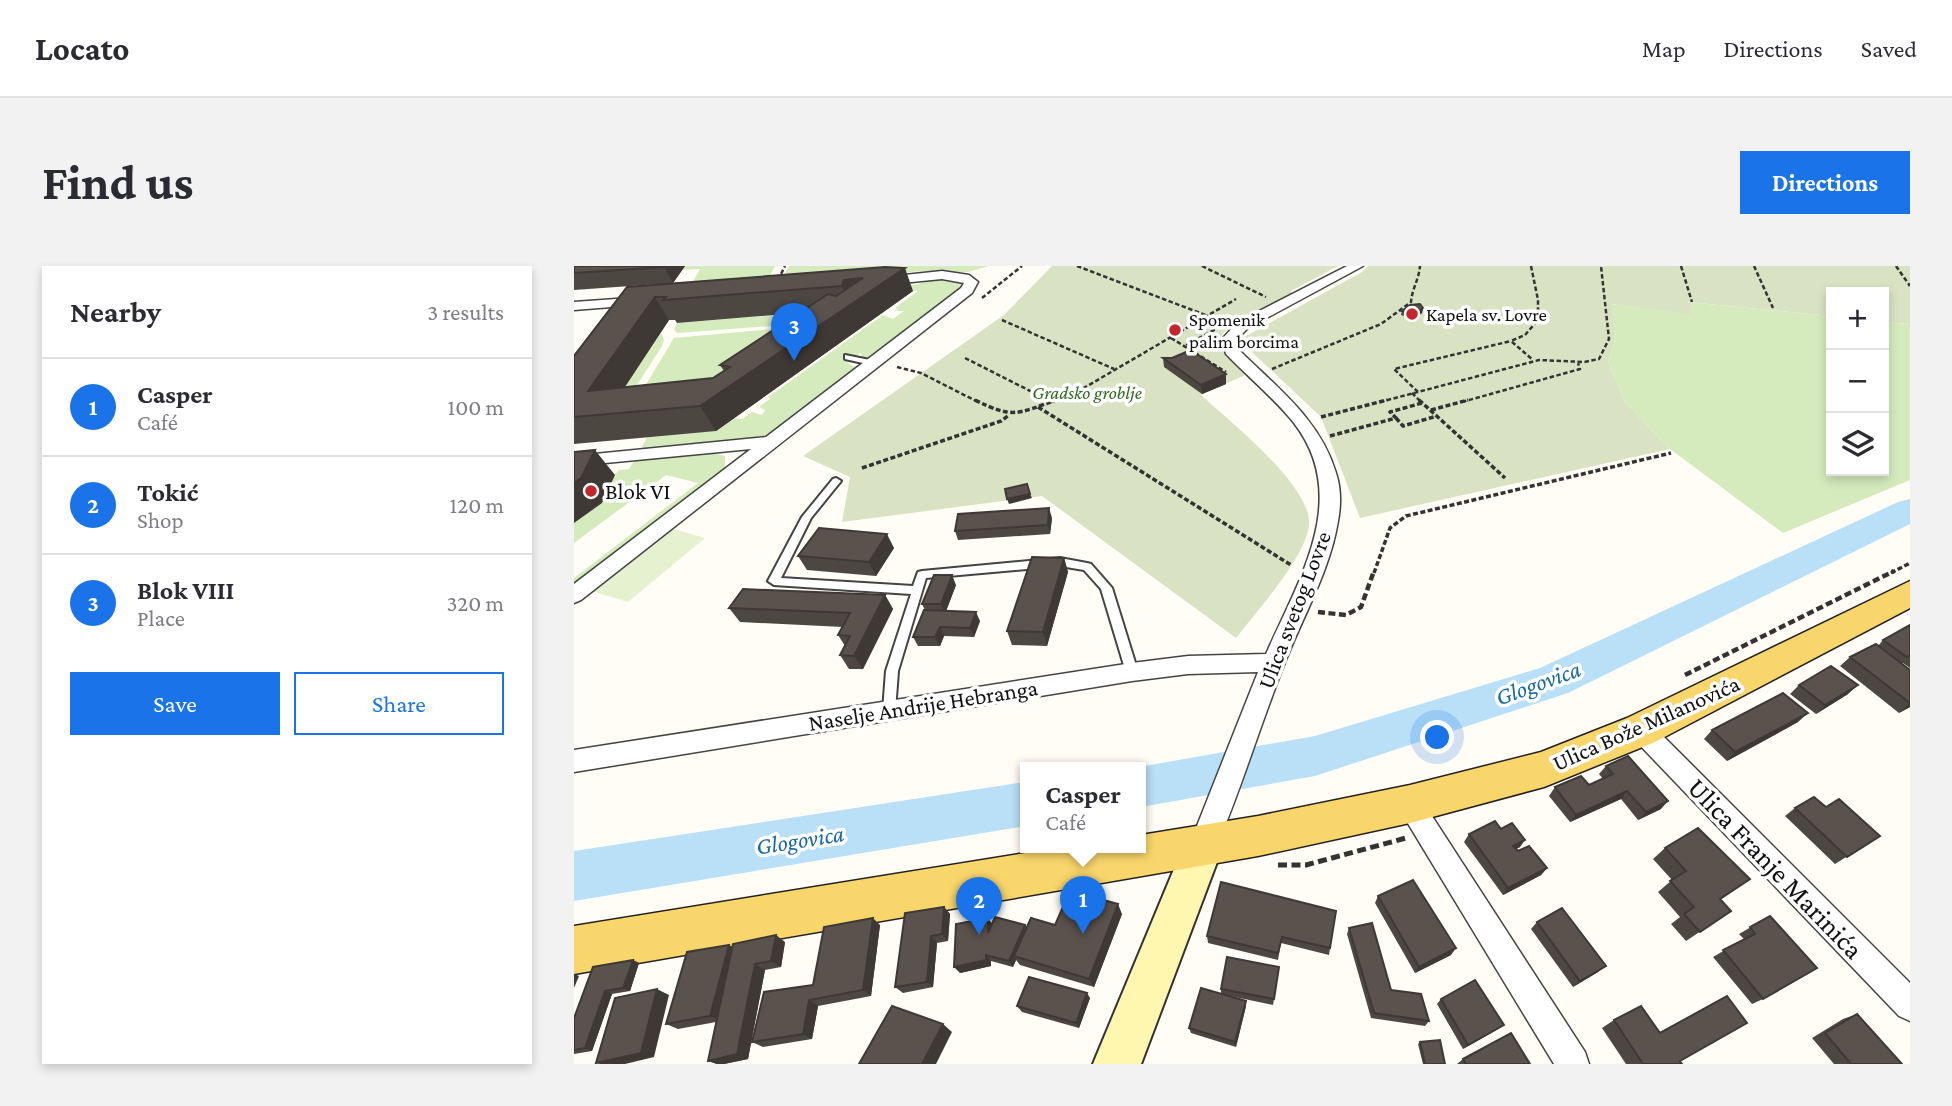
<!DOCTYPE html>
<html lang="en">
<head>
<meta charset="utf-8">
<style>
	body { margin:0; font-family:"Crimson Pro",serif; background:#f2f2f3; color:#2b2b33 }
	.controls { position:absolute; right:21px; top:21px; display:grid; overflow:hidden; border-radius:0px; box-shadow:0 4px 10px #0003 }
	.controls button { width:63px; height:63px; display:grid; place-items:center; padding:0; border:0; border-bottom:2px solid #e1e1e2; background:#fff; color:#2b2b33; font:35px sans-serif }
	.you { position:absolute; left:864px; top:472px; width:24px; height:24px; margin:-18px; border:5px solid #fff; border-radius:50%; background:#1a73e8; box-shadow:0 0 0 10px #1a73e833 }
	.badge { display:grid; place-items:center; width:46px; height:46px; border-radius:50%; background:#1a73e8; color:#fff; font-size:23px; font-weight:700 }
	.pin { position:absolute; translate:-50% -58px; filter:drop-shadow(0 2px 4px #0008) }
	.pin::after { content:''; position:absolute; top:37px; width:24px; height:21px; background:inherit; clip-path:polygon(0 0,100% 0,50% 100%) }
	.popup { position:absolute; left:446px; top:496px; width:126px; height:91px; box-sizing:border-box; display:grid; place-content:center; border-radius:0px; background:#fff; filter:drop-shadow(0 2px 5px #0005); font-size:23px; white-space:nowrap; color:#7c7c81 }
	.popup b { font-size:26px; color:#2b2b33 }
	.popup::after { content:''; position:absolute; left:50%; top:100%; margin-left:-14px; border:14px solid transparent; border-top-color:#fff }
	.list { margin:0; padding:0; list-style:none }
	h2 { display:flex; justify-content:space-between; align-items:center; height:91px; margin:0; padding:0 28px; font-size:30px }
	h2 small { font-size:23px; font-weight:400; color:#7c7c81 }
	.list li { display:grid; grid-template-columns:46px 1fr auto; gap:21px; align-items:center; box-sizing:border-box; height:98px; padding:0 28px; border-top:2px solid #e1e1e2 }
	.list b { display:block; font-size:26px; white-space:nowrap }
	.list p { margin:0; font-size:23px; white-space:nowrap; color:#7c7c81 }
	.list em { font-size:23px; font-style:normal; color:#7c7c81 }
	.actions { display:flex; gap:14px; padding:21px 28px }
	.actions a { flex:1; padding:16px 0; border:2px solid #1a73e8; border-radius:0px; text-align:center; font-size:24px; color:#1a73e8 }
	.actions .main { background:#1a73e8; color:#fff }
	.icon { flex:none; width:38px; height:38px; fill:none; stroke:currentColor; stroke-width:2; stroke-linecap:round; stroke-linejoin:round }
	.map { position:relative; flex:none; width:1336px; height:798px; overflow:hidden; border-radius:0px }
	header { display:flex; align-items:center; gap:42px; box-sizing:border-box; height:98px; padding:0 35px; background:#fff; border-bottom:2px solid #e1e1e2 }
	header strong { font-size:33px }
	nav { display:flex; gap:38px; margin-inline-start:auto; font-size:24px }
	.intro { display:flex; align-items:center; justify-content:space-between; box-sizing:border-box; height:168px; padding:0 42px }
	h1 { margin:0; font-size:49px }
	.button { padding:18px 32px; border-radius:0px; background:#1a73e8; color:#fff; font-size:24px; font-weight:700 }
	main { display:flex; gap:42px; padding:0 42px }
	aside { flex:1; background:#fff; border-radius:0px; box-shadow:0 4px 10px #0003 }
	.map>svg:first-child { display:block }
</style>
</head>
<body>
<header>
<strong>Locato</strong>
<nav><a>Map</a><a>Directions</a><a>Saved</a></nav>
</header>
<div class="intro"><h1>Find us</h1><a class="button">Directions</a></div>
<main>
<aside>
<h2>Nearby<small>3 results</small></h2>
<ul class="list">
<li><span class="badge">1</span><div><b>Casper</b><p>Café</p></div><em>100 m</em></li>
<li><span class="badge">2</span><div><b>Tokić</b><p>Shop</p></div><em>120 m</em></li>
<li><span class="badge">3</span><div><b>Blok VIII</b><p>Place</p></div><em>320 m</em></li>
</ul>
<div class="actions"><a class="main">Save</a><a>Share</a></div>
</aside>
<div class="map">
<svg width="1336" height="798" viewBox="0 0 1336 798">
	<rect width="100%" height="100%" fill="#fffdf5"/>
	<path fill="#d5ebbd" d="M111,0H201L194,14L116,21L126,3L108,4Z
		M215,0H415L394,6L351,9V5L207,15Z
		M373,12L386,14L389,21L297,91H288L287,87L273,97L283,102L204,163L190,170L66,185L73,171L160,152L168,153L178,146L188,149L191,144L185,141L196,133L194,131L309,49L319,53L330,45H323L322,41L344,25L319,23C338,20 354,14 373,12Z
		M1113,36L1257,50V205H1310V56L1336,58V214L1209,267L1096,183L1051,136L1034,96L1041,74L1036,38L1117,47Z
		M277,43L225,58L103,67L100,63L103,57Z
		M221,61L122,130L62,135L100,72Z
		M87,67L90,73L88,80L45,147L32,149Z
		M135,186L151,190V202L0,319V312L124,217L92,209L0,277V257L45,204L55,203L60,195Z"/>
	<path fill="#d9e3c4" d="M478,0H764L717,25L719,29L650,66L645,74L646,82L671,109L627,129C654,154 739,221 735,259C732,291 682,346 662,372L468,230L268,256L276,211L229,190L430,49Z
		M794,0H1336V58L1310,56V26H1257V50L1114,36L1118,48L1037,38L1041,74L1034,96L1051,136L1096,183L786,252L747,151L665,74L788,6Z"/>
	<path fill="#e6f2cf" d="M96,262L131,272L54,336L17,325Z"/>
	<g fill="none" stroke-linecap="round" stroke-linejoin="round">
		<path fill="#b9e0f7" fill-rule="evenodd" d="M1336,233V258L994,427L741,510L567,541V502H559L741,470L966,402L1324,236Z
			M451,516V560L0,635V585Z"/>
		<defs>
			<path id="lane" d="M271,89L301,95L302,97L298,99L271,93Z
				M262,212L267,215L237,252L207,312L339,320L344,306L348,305L486,292L513,297L517,298L538,322L564,406L562,409H554L552,406L527,323L510,304L486,300L352,312L324,405L321,445L320,449L315,450L310,449L309,445L312,405L337,328L200,319L194,315L228,251L259,213Z"/>
			<path id="street" d="M773,0H789L674,62L663,73L664,83C702,121 746,153 762,207C767,222 767,239 764,255C756,305 728,352 710,399C685,462 666,527 639,589L629,593L619,589L615,580L684,406L614,408L558,415L0,506V484L558,397L614,390L692,388C724,315 778,232 720,157C700,132 674,111 652,88L648,73L664,56Z
				M368,5L395,9L404,16L398,27L7,334L0,337V318L177,183L0,200V190L192,171L387,22L390,17L368,13L307,19L302,18V12Z
				M70,31L75,32V38L0,44V36Z
				M1067,454L1076,457L1336,717V755L1325,750L1058,471L1055,464L1058,457Z
				M836,526L845,530L1011,786L1015,798H980L827,546L823,538L827,530Z"/>
			<path id="secondary" d="M629,561L643,567L649,580L567,798H519L615,567Z"/>
			<path id="primary" d="M1336,315V342L1081,476L970,521L836,557L684,590L0,708V660L482,582H567V569L684,550L836,519L967,486L1053,452Z"/>
		</defs>
		<use href="#lane" stroke="#444" stroke-width="4"/>
		<use href="#street" stroke="#444" stroke-width="3"/>
		<use href="#secondary" stroke="#333" stroke-width="4"/>
		<use href="#primary" stroke="#222" stroke-width="3"/>
		<path stroke="#333" stroke-width="2.5" stroke-dasharray="4.5 2.5" stroke-linecap="butt" d="M503,0L634,50
			M628,0L692,31
			M957,0L964,34V54L951,69L937,75L959,94
			M1107,0L1118,36
			M1180,0L1199,42
			M1322,0L1336,20
			M204,14L211,0
			M408,32L448,0
			M428,54L540,103
			M597,72L652,106
			M612,79L642,63
			M391,92L476,135
			M323,101L347,107L404,136
			M698,103L807,58L837,36C838,23 845,13 846,0
			M844,126L820,103L937,75
			M838,127L847,136
			M477,136L503,126L662,33
			M806,136L965,94L1010,96L1025,93L1035,73L1027,0
			M888,136L1006,103L1004,97"/>
		<path stroke="#333" stroke-width="3.5" stroke-dasharray="5 2.5" stroke-linecap="butt" d="M401,134C439,153 443,148 482,134
			M845,134L931,212
			M464,141L717,299
			M857,144L894,134
			M747,151L813,134
			M822,152L829,160L863,150
			M756,170L822,152L816,146L848,137
			M288,202L427,155L435,149
			M800,307L816,262L832,250L1097,187
			M1317,307L1336,297"/>
		<path stroke="#333" stroke-width="4.5" stroke-dasharray="7 3.5" stroke-linecap="butt" d="M744,346L772,349L787,341L800,305
			M1111,409L1320,305"/>
		<path stroke="#333" stroke-width="5" stroke-dasharray="9 4.5" stroke-linecap="butt" d="M704,599H732L832,572"/>
		<use href="#lane" fill="#fff" fill-rule="evenodd"/>
		<use href="#street" fill="#fff" fill-rule="evenodd"/>
		<use href="#secondary" fill="#fff6b0" fill-rule="evenodd"/>
		<use href="#primary" fill="#f9d66b" fill-rule="evenodd"/>
	</g>
	<path fill="#4d4742" fill-rule="evenodd" d="M0,0H111L99,17L311,1L339,25L142,165L0,178V90L85,18L0,24ZM225,47L146,99L150,105L139,112L51,121L95,54H101L103,57Z
		M849,42L848,47L840,53L827,49L828,45Z
		M589,92L652,108V118L628,128L590,101Z
		M478,252L476,268L384,274L381,265Z
		M320,282L302,310L233,304L224,290Z
		M490,292L494,306L473,380L438,379L433,365Z
		M382,319L372,345L406,355L400,371L370,370L366,380H344L339,371L351,344L348,338Z
		M311,329L319,343L289,403H275L266,389L271,380L264,369L269,361L166,356L155,342Z
		M1336,359V402L1329,397L1328,398L1336,404V441L1325,447L1266,400L1276,391L1304,380L1309,374Z
		M1225,419L1274,428L1242,448L1216,428Z
		M1224,456L1153,495L1130,473L1138,464Z
		M1032,500L1087,543L1064,554L1047,533L996,556L975,530L981,521L1015,519L1029,513L1025,508Z
		M1252,541L1306,570L1261,598L1211,550L1221,542Z
		M927,563L946,581L942,583L944,585L973,602L967,609L929,629L890,576L895,568Z
		M1091,582L1176,613L1146,634L1157,645L1112,675L1097,658L1106,651L1084,626L1098,614L1079,593Z
		M647,616L756,682L755,689L707,677L704,694L634,677L633,670Z
		M804,630L877,689L841,707L801,637Z
		M370,641L376,648L374,675L363,677L359,721L329,727L321,721Z
		M548,648L520,721L446,699L442,694L439,701L417,695V700L386,707L418,657L451,659L453,662L481,659Z
		M1196,650L1189,733L1178,738L1139,691L1170,673L1165,668Z
		M963,656L1024,706L999,721L957,663Z
		M306,659L297,730L244,740L238,773L189,781L178,776L239,719Z
		M775,662L817,724L855,755L851,760L797,752L773,668Z
		M211,676L207,701L191,704L174,793L150,798H143L134,795L142,756L104,763L92,758Z
		M59,694L65,697L56,725L38,728L18,785L0,788V752Z
		M705,701L699,739L656,730L672,735V740L662,781L617,767L615,762L647,727V723Z
		M516,732L505,762L448,746L443,740Z
		M867,733L930,759L924,763L889,783L863,738Z
		M1283,748L1328,798H1260L1238,772L1269,753Z
		M1040,754L1106,795L1108,798H1052L1028,762Z
		M846,776L871,798H849L844,778Z
		M889,793L956,798H883Z"/>
	<path fill="#3f3936" d="M90,0H111L99,17L90,1Z
		M331,2L339,25L142,165L126,140L276,40L268,20L270,14Z
		M81,31L95,54L32,149L14,125Z
		M849,42L848,47L840,53L841,49Z
		M652,108V118L628,128L627,119Z
		M21,184L41,209L28,237L0,257V217Z
		M456,228L458,232L435,238L433,233Z
		M475,242L478,252L476,268L474,259Z
		M313,268L320,282L302,310L295,296Z
		M490,292L494,306L473,380L469,366Z
		M378,309L382,319L371,348L367,338Z
		M311,329L319,343L289,403L280,390Z
		M402,346L406,355L400,371L396,362Z
		M366,361L370,370L366,380L361,371Z
		M1284,419L1274,428L1242,448L1251,439Z
		M1336,437V441L1325,447Z
		M1234,447L1224,456L1153,495L1161,486Z
		M1053,525L1047,533L996,556L1002,549Z
		M1094,535L1087,543L1064,554L1072,546Z
		M951,574L946,581L934,587L939,580Z
		M973,602L967,609L929,629L934,622Z
		M544,638L548,648L520,721L515,713Z
		M370,641L376,648L374,675L368,668Z
		M299,652L306,659L297,730L289,724Z
		M414,652L419,659L414,667Z
		M451,659L455,665L440,690L442,694L439,701L435,695Z
		M202,669L211,676L207,701L197,695Z
		M357,670L363,677L359,721L353,716Z
		M155,679L166,685L148,755L136,750Z
		M882,682L877,689L841,707L845,701Z
		M412,689L417,695V700L386,707L380,701Z
		M59,694L65,697L56,725L49,722Z
		M181,698L191,704L174,793L150,798H143L134,795Z
		M1032,700L1024,706L999,721L1006,715Z
		M0,708L5,710L0,722Z
		M83,723L95,729L80,791L51,798H26L22,797Z
		M31,725L38,728L18,785L11,782Z
		M513,727L516,732L505,762L502,757Z
		M235,734L244,740L238,773L229,768Z
		M672,735V740L662,781L661,776Z
		M369,758L378,766L362,798H348Z
		M930,759L924,763L889,783L894,779Z"/>
	<path fill="#5a524d" stroke="#3f3936" stroke-width="2" fill-rule="evenodd" d="M0,0H90V1L0,7Z
		M311,1L331,2L126,140L0,151V90L53,21ZM289,12L262,30L254,28L146,99L156,101L139,112L14,125L81,31H92L89,34L268,20L270,14Z
		M846,38L849,42L841,49L828,45L836,39Z
		M617,84L652,108L627,119L589,92H598Z
		M21,184L7,212L0,217V186Z
		M453,218L456,228L433,233L431,223Z
		M475,242L474,259L381,265L384,248Z
		M245,262L313,268L295,296L224,290Z
		M458,291L490,292L469,366L433,365Z
		M360,309H378L367,338H348Z
		M169,323L311,329L280,390L266,389L276,370L264,369L276,347L155,342Z
		M350,344L402,346L396,362L366,361L361,371H339Z
		M1336,359V389L1333,391L1309,374Z
		M1302,378L1336,404V437L1276,391Z
		M1257,400L1284,419L1251,439L1225,419Z
		M1209,427L1234,447L1161,486L1138,464Z
		M1054,490L1094,535L1072,546L1053,525L1002,549L981,521L1007,510L1015,519L1039,508L1032,500Z
		M1240,531L1252,541L1265,533L1306,570L1273,591L1221,542Z
		M921,555L927,563L938,557L951,574L939,580L944,585L955,580L973,602L934,622L895,568Z
		M1124,562L1176,613L1146,633L1157,645L1126,666L1110,648L1120,641L1096,615L1112,605L1091,582Z
		M839,614L882,682L845,701L804,630Z
		M647,616L762,645L756,682L708,671L704,687L633,670Z
		M496,625L544,638L515,713L440,690L457,652L481,659Z
		M370,641L368,668L357,670L353,716L321,721L331,647Z
		M988,642L1032,700L1006,715L963,656Z
		M1196,650L1243,702L1189,733L1149,684L1181,668L1176,661Z
		M421,651L451,659L435,695L412,689V694L380,701L382,658L414,652V667Z
		M299,652L289,724L235,734L229,768L178,776L190,726L239,719L250,661Z
		M798,657L817,724L847,728L855,755L800,747L775,662Z
		M202,669L197,695L181,698L163,788L134,795L159,678Z
		M155,679L136,750L92,758L113,686Z
		M653,691L705,701L700,733L647,723Z
		M59,694L49,722L31,725L11,782L0,784V752L19,701Z
		M455,711L513,727L502,757L443,740Z
		M901,714L930,759L894,779L867,733Z
		M627,722L672,735L661,776L615,762Z
		M83,723L67,787L22,797L41,732Z
		M1153,730L1173,757L1106,795L1108,798H1069L1040,754L1067,740L1086,767Z
		M318,740L369,758L348,798H285Z
		M1283,748L1328,798H1277L1251,767Z
		M937,767L956,798H892L889,793Z
		M866,774L871,798H851L846,776Z"/>
	<g fill="#c4262e" stroke="#fff" stroke-width="2.5">
		<circle cx="838" cy="48" r="7"/>
		<circle cx="601" cy="64" r="7"/>
		<circle cx="17" cy="225" r="7"/>
	</g>
	<g text-anchor="middle" stroke-width="7" stroke-linejoin="round" paint-order="stroke">
		<g font-size="19" fill="#111" stroke="#fff" text-anchor="start">
			<text x="852" y="55">Kapela sv. Lovre</text>
			<text x="615" y="60">Spomenik<tspan x="615" dy="22">palim borcima</tspan></text>
		</g>
		<g font-size="19" font-style="italic" fill="#2f6b1f" stroke="#fff">
			<text x="513" y="133">Gradsko groblje</text>
		</g>
		<g font-size="23" fill="#111" stroke="#fff" text-anchor="start">
			<text x="31" y="233">Blok VI</text>
		</g>
		<g font-size="23" fill="#111" stroke="#fff">
			<text transform="translate(720 344) rotate(-69)" y="8">Ulica svetog Lovre</text>
			<text transform="translate(349 439) rotate(-9)" y="8">Naselje Andrije Hebranga</text>
			<text transform="translate(1072 457) rotate(-24)" y="8">Ulica Bože Milanovića</text>
		</g>
		<g font-size="24" font-style="italic" fill="#1768a6" stroke="#fff">
			<text transform="translate(964 417) rotate(-20)" y="8">Glogovica</text>
			<text transform="translate(226 574) rotate(-9)" y="8">Glogovica</text>
		</g>
		<g font-size="28" fill="#111" stroke="#fff">
			<text transform="translate(1202 602) rotate(46)" y="10">Ulica Franje Marinića</text>
		</g>
	</g>
</svg>
<div class="controls">
<button>+</button>
<button>−</button>
<button><svg class="icon" aria-label="layers" viewBox="0 0 24 24"><path d="M12 4l9 5-9 5-9-5zM3 14l9 5 9-5"/></svg></button>
</div>
<div class="you"></div>
<div class="pin badge" style="left:509px;top:668px">1</div>
<div class="popup"><b>Casper</b>Café</div>
<div class="pin badge" style="left:405px;top:669px">2</div>
<div class="pin badge" style="left:220px;top:95px">3</div>
</div>
</main>
</body>
</html>
